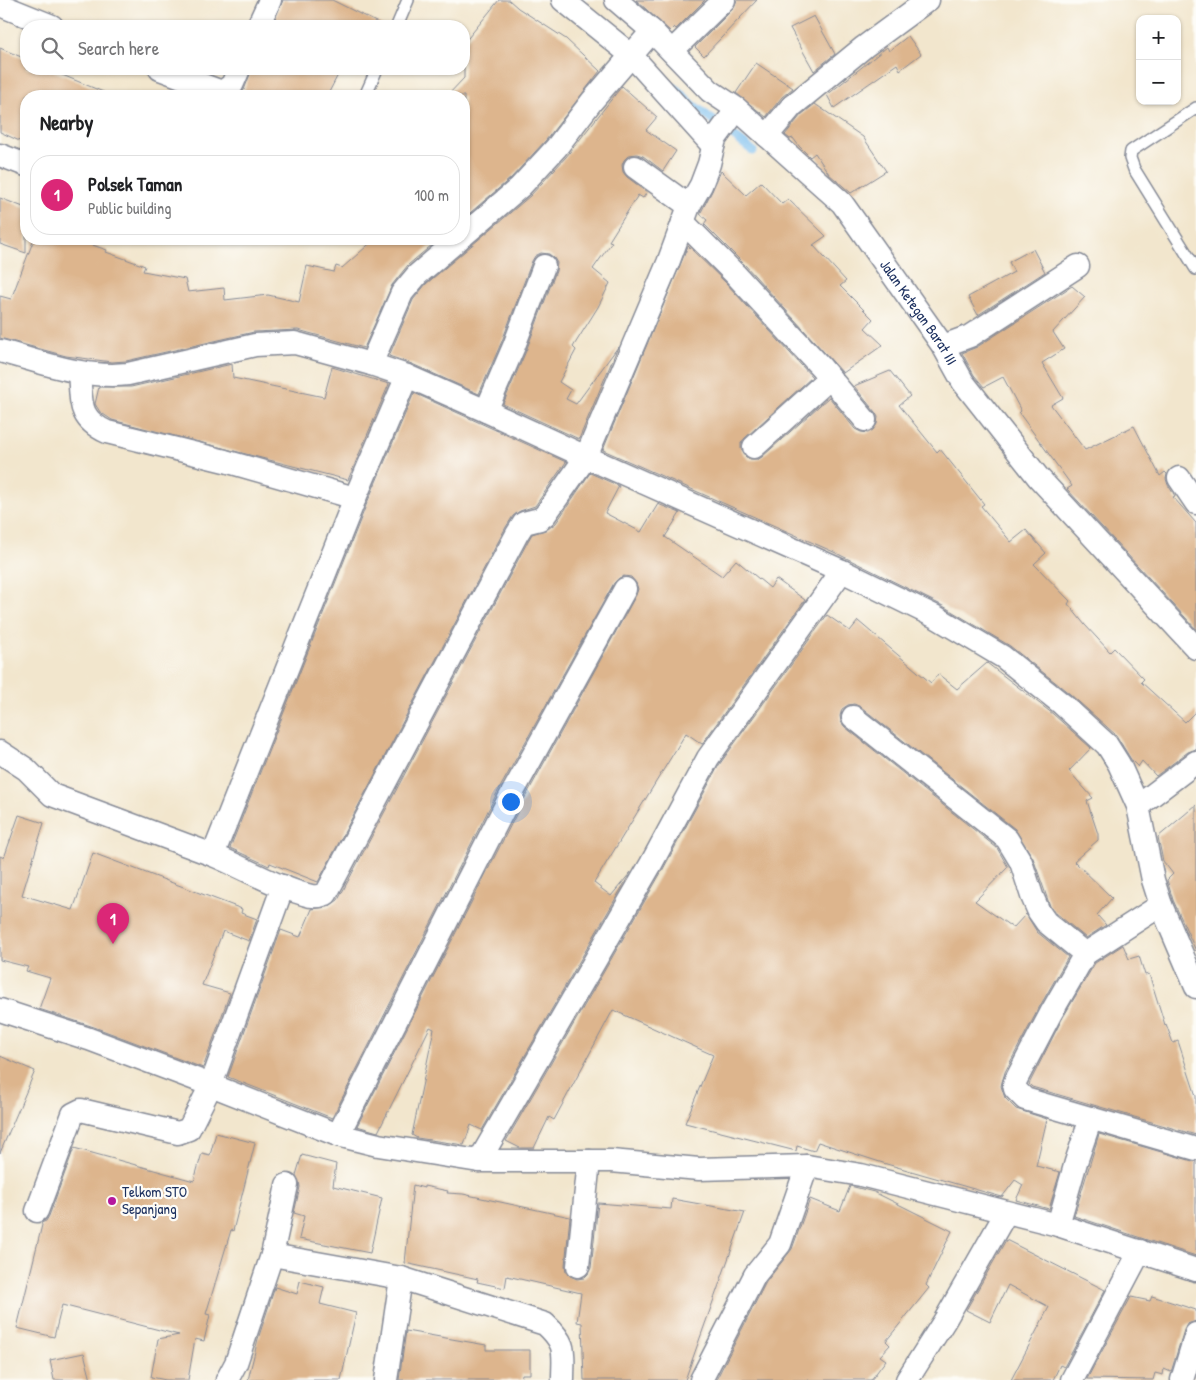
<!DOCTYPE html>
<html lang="en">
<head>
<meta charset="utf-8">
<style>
	body { margin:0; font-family:"Patrick Hand",sans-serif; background:#f2f2f2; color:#202124 }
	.controls { position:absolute; right:15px; top:15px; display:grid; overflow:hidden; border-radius:10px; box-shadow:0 1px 4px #0004 }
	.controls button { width:45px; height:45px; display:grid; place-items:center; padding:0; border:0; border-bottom:1px solid #e0e0e0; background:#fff; color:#202124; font:25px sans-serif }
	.you { position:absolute; left:510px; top:801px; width:18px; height:18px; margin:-12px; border:4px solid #fff; border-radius:50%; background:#1a73e8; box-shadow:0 0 0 8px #1a73e833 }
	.badge { display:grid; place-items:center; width:32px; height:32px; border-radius:50%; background:#db2777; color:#fff; font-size:16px; font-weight:700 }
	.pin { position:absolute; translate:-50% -41px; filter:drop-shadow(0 1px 2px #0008) }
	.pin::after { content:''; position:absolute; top:26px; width:18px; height:15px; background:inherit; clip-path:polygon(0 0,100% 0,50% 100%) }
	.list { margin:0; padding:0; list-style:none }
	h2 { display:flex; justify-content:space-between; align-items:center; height:65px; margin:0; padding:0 20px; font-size:21px }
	h2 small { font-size:16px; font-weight:400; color:#757577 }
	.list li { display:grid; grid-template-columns:32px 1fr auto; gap:15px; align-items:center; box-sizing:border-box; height:80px; margin:0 10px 10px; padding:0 10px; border:1px solid #e0e0e0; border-radius:20px }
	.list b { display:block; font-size:19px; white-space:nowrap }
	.list p { margin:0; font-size:16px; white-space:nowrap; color:#757577 }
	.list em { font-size:16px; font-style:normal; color:#757577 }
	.icon { flex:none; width:28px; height:28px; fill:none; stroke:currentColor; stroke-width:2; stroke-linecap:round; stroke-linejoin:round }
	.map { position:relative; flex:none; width:1196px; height:1380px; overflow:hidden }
	.search { position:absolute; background:#fff; box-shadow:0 1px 4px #0004; left:20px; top:20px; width:450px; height:55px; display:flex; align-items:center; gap:12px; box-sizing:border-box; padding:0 18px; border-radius:20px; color:#757577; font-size:19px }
	.panel { position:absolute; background:#fff; box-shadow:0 1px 4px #0004; left:20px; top:90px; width:450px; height:155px; border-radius:20px }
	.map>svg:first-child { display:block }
</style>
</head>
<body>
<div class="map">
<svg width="1196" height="1380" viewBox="0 0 1196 1380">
	<rect width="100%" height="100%" fill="#fdfcf7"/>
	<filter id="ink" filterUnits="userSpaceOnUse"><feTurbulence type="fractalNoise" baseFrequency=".02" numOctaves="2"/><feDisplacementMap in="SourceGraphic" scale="10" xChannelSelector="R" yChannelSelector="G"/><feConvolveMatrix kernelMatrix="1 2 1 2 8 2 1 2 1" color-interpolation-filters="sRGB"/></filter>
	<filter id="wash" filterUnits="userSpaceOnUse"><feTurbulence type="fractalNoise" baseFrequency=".0096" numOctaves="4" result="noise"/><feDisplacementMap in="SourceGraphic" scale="20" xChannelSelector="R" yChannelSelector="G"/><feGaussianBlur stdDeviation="1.12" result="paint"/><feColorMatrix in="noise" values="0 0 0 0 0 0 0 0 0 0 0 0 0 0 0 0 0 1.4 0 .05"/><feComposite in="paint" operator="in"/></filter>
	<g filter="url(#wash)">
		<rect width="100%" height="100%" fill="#f2e6cd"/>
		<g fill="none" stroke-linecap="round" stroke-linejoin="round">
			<path stroke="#78bdef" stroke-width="9" d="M675,88L692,104L753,151"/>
		</g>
		<g id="blocks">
			<path fill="#ddb58d" d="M283,0H332L384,26H272Z
				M499,0H509L518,8L566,39L600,71L546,140L511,178L464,218V96H447L464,78V43Z
				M636,0H705L676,29L674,27L670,31Z
				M737,0H757L704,56L695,47L733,9Z
				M814,16L835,54L814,71L790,28Z
				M908,36L921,54L900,70L897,64L834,108L827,95L887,47L889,51Z
				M0,48L26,59V69H48L113,96H26V144L0,132Z
				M756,63L793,88L782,97L766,117L736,93Z
				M252,69H341L327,96H239L244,90Z
				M622,86L657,117L646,130L676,151L663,171L643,156L637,154L629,155L624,160L622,165L623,172L627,177L647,192L643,198L638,195L609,241L612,242L593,269L610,283L598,307L573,347L576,350L559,382L571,390L566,399L576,404L618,347L579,439L503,404L526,351L556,271L557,263L554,258L549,254L541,253L535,256L532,261L502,341L479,394L412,364L389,356L413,300L426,284L530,196L566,157Z
				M815,104L863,137L886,171L851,193L829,174L815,153L810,157L799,146L793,138L790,139L785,135L801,115Z
				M721,171L746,195L761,182L782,204L788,199L826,236L813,245L846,281L840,286L873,319L865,328L883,345L843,373L745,265L704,224L707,220L700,214L712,191Z
				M0,198L26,208V253L0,244Z
				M34,239H75L107,250L106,252L145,266L143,271L185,279L188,292L224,288L225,300L268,295L299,302L307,266L334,272L336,266L342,268L375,239H439L408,265L392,285L364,348L298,330L254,332L126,361L112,362L66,356L0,338V296L11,299Z
				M688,246L726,283L812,377L745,438L741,443V449L745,456L750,460H757L762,457L829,397L855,429L861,432L868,433L873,430L877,424L878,417L875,412L854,386L890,371L910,396L899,405L937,452L940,449L984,504L981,506L1011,542L1026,530L1046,553L1034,564L1070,601L1068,604L1085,625L1110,652L1114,648L1144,679L1141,682L1185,722L1196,711V749L1188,752L1156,776L1142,761L1138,767L1132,761L1116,735L1070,694L1010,646L943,606L836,553L603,450Z
				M1033,249L1045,272L978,315L968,297L1014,272L1009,262Z
				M1072,286L1085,297L1053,332L1064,349L1042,363L1063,398L1051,405L1085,450L1134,426L1160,476L1165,472L1167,474L1166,479L1168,485L1175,496L1173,497L1196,523V629L1067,489L1072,486L1019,413L1021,411L1003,377L984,387L974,375L962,353L977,347Z
				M232,364L233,378L324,397L332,367L389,384L348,480L112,420L100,412L95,404L99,387H131Z
				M414,393L566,462L535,506L520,511L513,516L506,527L318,882L270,863L269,866L230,848L367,503Z
				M590,473L619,486L605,513L641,532L658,504L680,513L665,537L722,576L736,560L770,588L776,579L805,600L702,744L686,733L594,883L611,896L631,872L482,1130L471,1125L464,1145L417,1138L412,1135L434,1029L430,1027L378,1132L357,1126L521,805L636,595L638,589L636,583L631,577L624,576L619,578L614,583L497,793L332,1118L228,1077L281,930L300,937L312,909L328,907L338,900L528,541L532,534L548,529L556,523Z
				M827,615L850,631L858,621L931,683L938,674L957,689L987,663L1053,714L1091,748L1069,771L1093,798L1087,801L1098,834V840L1074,861L1112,898L1097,915L1106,925L1086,938L1056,913L1050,906L1033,858L1015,829L861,707L854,704L848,705L842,709L840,716L841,722L845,727L997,848L1008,867L975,901L1013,928L1026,914L1037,932L1068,957L1040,1006L1005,1072L1001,1086L1005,1098L1016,1109L1047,1119L1036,1166L1060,1172L1049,1209L1016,1200L1023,1185L1015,1180L1002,1197L883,1163L818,1142L814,1151L797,1146L796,1151L685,1123L713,1055L613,1010L554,1120L549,1117L534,1148H520L506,1141L662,871L719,765Z
				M1196,805V951L1173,900L1167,880L1173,874L1163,861L1158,837Z
				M19,815L44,823L22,895L73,910L93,853L242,909L241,913L257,919L249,941L223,931L202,985L230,993L203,1068L94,1027L39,1009L50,978L26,971L28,967L0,960V856L4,858Z
				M1123,945L1129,959L1139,956L1145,975L1149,974L1165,1025L1166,1024L1173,1043L1178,1041L1196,1096V1135L1032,1087L1029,1084L1062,1019L1095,963Z
				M0,1056L35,1071L0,1153Z
				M216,1133L255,1143L233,1231L231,1230L206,1314L210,1315L204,1341L195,1339L188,1380H166L151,1377L158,1339L179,1335L62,1305L54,1337L17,1328L42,1225L41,1223L46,1221L49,1216L74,1148L194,1181L202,1153L210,1155Z
				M1099,1134L1196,1162V1256L1074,1216Z
				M302,1155L336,1164L333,1186L382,1198L370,1253L299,1239L304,1216L294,1213L300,1187L299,1181L296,1175Z
				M413,1185L424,1188V1186L448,1191L447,1193L463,1194L570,1217L565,1265L566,1272L570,1276L577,1279L584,1278L588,1274L591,1268L598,1203L671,1209L672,1199L745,1212L685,1380H584L582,1323L577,1322L581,1293L507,1276L505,1288L477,1282L478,1279L405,1263Z
				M850,1186L874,1192L952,1231L926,1285L929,1288L886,1341L890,1345L880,1356L886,1360L871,1380H716L766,1282L792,1249L810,1199L840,1211Z
				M1006,1240L1105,1290L1064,1367L1060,1365L1053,1380H1011L1049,1307L1008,1285L990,1322L966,1310Z
				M300,1281L324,1287L320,1304L356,1313L341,1380H248L258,1339L275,1287L297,1294Z
				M1152,1296L1196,1310V1321L1187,1324L1184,1330L1171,1372L1164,1369L1163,1375L1155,1373L1153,1380L1087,1379L1131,1297L1150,1301Z
				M406,1331L486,1345V1350H530V1374H522L521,1380H399Z
				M84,1353L91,1380H54L50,1360Z"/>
		</g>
	</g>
	<g filter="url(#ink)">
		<use href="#blocks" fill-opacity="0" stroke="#868a96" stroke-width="1"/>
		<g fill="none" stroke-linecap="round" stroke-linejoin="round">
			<defs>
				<path id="lane" d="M397,26L408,0
					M365,96L377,69
					M1196,108L1131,151L1130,158L1134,169L1196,269"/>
				<g id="street">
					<path d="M563,0L631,55L713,146"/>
					<path id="s1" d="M616,0L651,30L710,91L737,109L842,203L943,346L963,382L1038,477L1196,648"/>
					<path d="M0,5L52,26"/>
					<path d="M258,26L270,0"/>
					<path d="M672,51L724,0"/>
					<path d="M160,69L222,92L232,85L239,69"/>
					<path d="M767,136L792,106L864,47L928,0"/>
					<path d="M0,155L26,165"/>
					<path d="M635,167L689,206"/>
					<path d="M683,222L735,274L820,366L830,378L754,447"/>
					<path d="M464,235L520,187L556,148L592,101L648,36L651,30"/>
					<path d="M943,346L970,336L1078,266"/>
					<path d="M0,351C42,362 84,379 128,374L255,345L295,343L371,364L407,376L486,411L586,457L842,571L936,617L1003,657L1062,704L1107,745L1119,764L1138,806L1153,880L1161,905L1196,987"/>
					<path d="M371,364L402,293L417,275L459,239"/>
					<path d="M79,373C82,402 77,418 107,432L225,461L355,498"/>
					<path d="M407,376L355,498L213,855C244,868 278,888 311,896C317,897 321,896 326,894L517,534L524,523L540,519L545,515L586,457L668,263L689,206L701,185L709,164L715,139L737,109"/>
					<path d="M830,378L865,420"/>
					<path d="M486,411L514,346L544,266"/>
					<path d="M1179,478L1196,503"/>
					<path d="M853,717L1007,839L1021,862L1032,896L1039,912L1046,922L1085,954"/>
					<path d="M0,752L26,769L52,795L213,855"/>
					<path d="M1138,806L1196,762"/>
					<path d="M1161,905L1085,954L1051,1013L1017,1078L1014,1084L1015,1089L1025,1099L1196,1149"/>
					<path d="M0,1010L89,1039L211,1085L338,1135L378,1145L479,1161H611L699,1169L807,1166L861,1175L1058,1225L1196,1270"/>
					<path d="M338,1135L509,799L625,589"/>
					<path d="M479,1161L651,864L708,758L842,571"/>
					<path d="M37,1211L73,1114L81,1110L178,1133L189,1129L211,1085L283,886"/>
					<path d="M1058,1225L1076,1162L1091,1118"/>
					<path d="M272,1255L401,1278L545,1324C568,1345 563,1352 563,1380"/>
					<path d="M578,1266L589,1161"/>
					<path d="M227,1380L236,1363L272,1255L287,1185"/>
					<path d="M386,1380L401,1278"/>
					<path d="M701,1380L755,1275L780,1244L807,1166"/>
					<path d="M907,1380L945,1320L1006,1213"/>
					<path d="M1072,1380L1140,1251"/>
					<path d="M1182,1380L1196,1334"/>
				</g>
			</defs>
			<use href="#lane" stroke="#868a96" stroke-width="14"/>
			<use href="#street" stroke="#868a96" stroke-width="25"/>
			<use href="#lane" stroke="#fff" stroke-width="11"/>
			<use href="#street" stroke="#fff" stroke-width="22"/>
		</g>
	</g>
	<circle fill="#b5179e" stroke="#fdfcf7" stroke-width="2" cx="112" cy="1201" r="5"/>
	<g text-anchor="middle" stroke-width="4.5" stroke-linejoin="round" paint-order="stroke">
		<g font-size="15" fill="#1b2f5e" stroke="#fdfcf7">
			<text dy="5" stroke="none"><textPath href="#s1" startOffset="438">Jalan Ketegan Barat III</textPath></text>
		</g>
		<g font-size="15" fill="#1b2f5e" stroke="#fdfcf7" text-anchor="start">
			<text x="122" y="1197">Telkom STO<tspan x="122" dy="17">Sepanjang</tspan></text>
		</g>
	</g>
</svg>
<div class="controls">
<button>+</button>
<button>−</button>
</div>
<div class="you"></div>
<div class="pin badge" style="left:113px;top:944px">1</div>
<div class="search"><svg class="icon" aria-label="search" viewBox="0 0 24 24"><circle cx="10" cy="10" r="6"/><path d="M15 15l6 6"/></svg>Search here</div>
<section class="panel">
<h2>Nearby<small></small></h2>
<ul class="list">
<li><span class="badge">1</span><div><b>Polsek Taman</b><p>Public building</p></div><em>100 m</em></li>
</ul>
</section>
</div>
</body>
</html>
